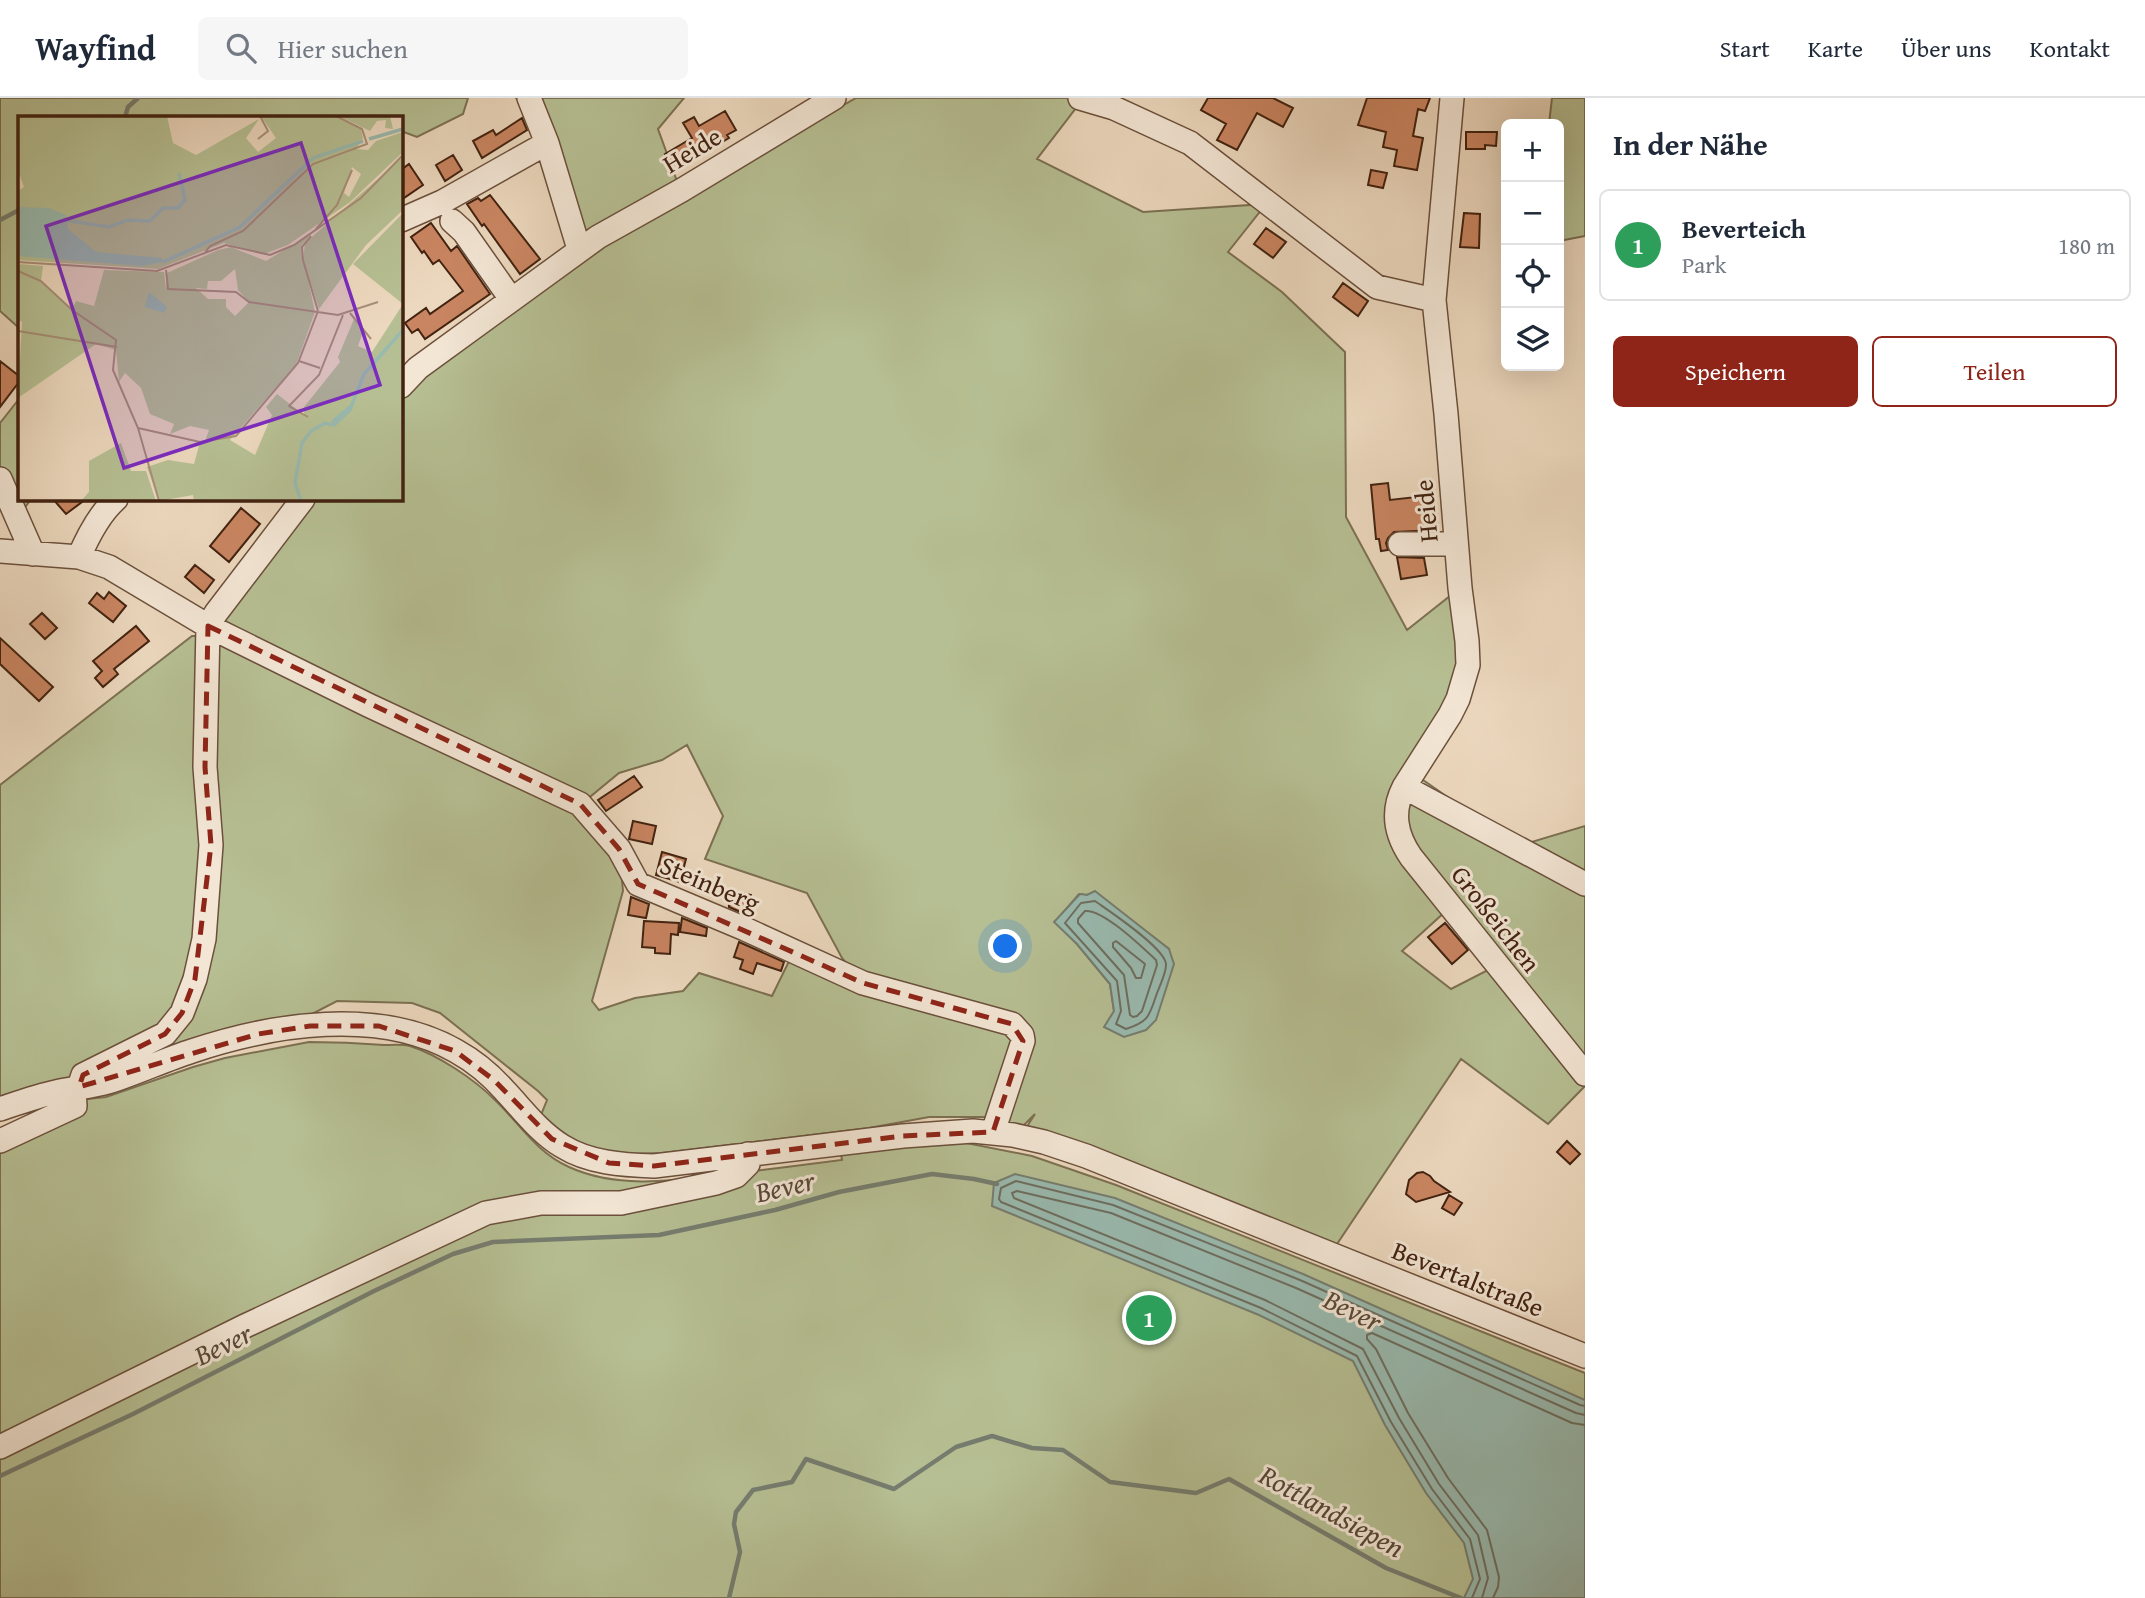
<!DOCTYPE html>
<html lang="de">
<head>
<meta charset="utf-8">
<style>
	body { margin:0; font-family:"Gentium Book Plus",serif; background:#f6f6f7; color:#1f2937 }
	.controls { position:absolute; right:21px; top:21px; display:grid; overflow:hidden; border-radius:10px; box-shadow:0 7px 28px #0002 }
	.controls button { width:63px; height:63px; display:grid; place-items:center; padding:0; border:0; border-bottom:2px solid #e0e1e3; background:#fff; color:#1f2937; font:35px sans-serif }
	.you { position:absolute; left:1006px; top:849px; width:24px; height:24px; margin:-18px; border:5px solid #fff; border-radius:50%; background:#1a73e8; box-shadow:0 0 0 10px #1a73e833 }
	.badge { display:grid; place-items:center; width:46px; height:46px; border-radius:50%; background:#8f2418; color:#fff; font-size:23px; font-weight:700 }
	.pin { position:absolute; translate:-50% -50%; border:4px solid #fff; box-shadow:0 2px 7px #0006 }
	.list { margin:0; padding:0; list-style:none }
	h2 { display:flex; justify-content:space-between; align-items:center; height:91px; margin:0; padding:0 28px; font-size:30px }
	h2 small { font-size:23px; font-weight:400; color:#747a83 }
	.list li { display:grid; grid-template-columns:46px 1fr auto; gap:21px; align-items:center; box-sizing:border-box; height:112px; margin:0 14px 14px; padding:0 14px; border:2px solid #e0e1e3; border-radius:10px }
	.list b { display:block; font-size:26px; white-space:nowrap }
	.list p { margin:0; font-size:23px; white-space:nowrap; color:#747a83 }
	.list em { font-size:23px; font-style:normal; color:#747a83 }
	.actions { display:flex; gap:14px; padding:21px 28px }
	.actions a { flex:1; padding:16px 0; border:2px solid #8f2418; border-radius:10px; text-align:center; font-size:24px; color:#8f2418 }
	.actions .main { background:#8f2418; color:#fff }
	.icon { flex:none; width:38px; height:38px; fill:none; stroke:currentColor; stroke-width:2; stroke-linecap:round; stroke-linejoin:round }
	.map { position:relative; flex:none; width:1585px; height:1500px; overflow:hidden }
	header { display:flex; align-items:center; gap:42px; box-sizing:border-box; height:98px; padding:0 35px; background:#fff; border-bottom:2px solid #e0e1e3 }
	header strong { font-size:33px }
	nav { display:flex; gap:38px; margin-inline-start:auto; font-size:24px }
	.search { width:490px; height:63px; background:#f6f6f7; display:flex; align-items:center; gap:18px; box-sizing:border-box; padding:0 24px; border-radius:10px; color:#747a83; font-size:26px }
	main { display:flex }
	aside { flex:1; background:#fff }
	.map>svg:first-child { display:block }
</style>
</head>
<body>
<header>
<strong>Wayfind</strong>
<div class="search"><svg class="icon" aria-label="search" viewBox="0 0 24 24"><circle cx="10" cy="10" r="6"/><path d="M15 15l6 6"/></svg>Hier suchen</div>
<nav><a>Start</a><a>Karte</a><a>Über uns</a><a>Kontakt</a></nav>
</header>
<main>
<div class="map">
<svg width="1585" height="1500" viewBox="0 0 1585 1500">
	<rect width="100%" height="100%" fill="#ecd8be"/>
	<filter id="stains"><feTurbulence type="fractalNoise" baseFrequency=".00286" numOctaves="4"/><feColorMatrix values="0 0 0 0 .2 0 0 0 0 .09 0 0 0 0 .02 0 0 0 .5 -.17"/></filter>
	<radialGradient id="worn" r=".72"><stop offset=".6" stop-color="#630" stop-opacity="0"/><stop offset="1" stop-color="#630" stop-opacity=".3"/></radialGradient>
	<path fill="#b6bf93" stroke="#7c7052" stroke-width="2" fill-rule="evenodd" d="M0,0H468L463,16L417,39L401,33V19H19V230L0,213Z
		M516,0H684L658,31L678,86L581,137L533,17Z
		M856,0H1120L1114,10L1083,1L1037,61L1143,114L1266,106L1228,154L1282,194L1345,254L1346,419L1407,532L1460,490L1468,556L1413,675L1518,748L1585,728V988L1548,1026L1461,961L1335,1149L1026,1030L1035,1016L1023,1028L1004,1025L1015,938L989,1019H929L869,1030L662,1055L627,1056L604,1053L582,1046L560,1033L541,1017L547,1002L538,993L440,915L412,905L337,903L310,917L109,974L186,922L215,727L217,544L558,696L619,751L623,793L592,903L599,912L635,900L683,893L699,875L772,898L793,855L861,883L842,860L807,795L705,761L723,718L687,647L662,662L619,675L585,703L227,528L225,517L314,401H401V299L433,267L607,146L684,98ZM1095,794L1169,851L1114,913L1110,886L1077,846L1055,824L1079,796L1087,797ZM1446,813L1496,868L1451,891L1402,853Z
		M1552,0H1585V138L1559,143V26H1549Z
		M19,301V401H31L21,415L0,375V325Z
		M192,538H200L202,767L188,892L161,933L66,981L0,1000V687Z
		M309,944C334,944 359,945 384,947C392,947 402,946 410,948C438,957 474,981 495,1002C519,1025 537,1055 569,1069C619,1092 678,1082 731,1076C768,1071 805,1067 842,1062L841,1056L946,1041L1032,1058L1116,1087L1585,1275V1500H0V1043L78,1002L106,999L193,969L225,960Z"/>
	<path fill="#99baaf" stroke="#767d6f" stroke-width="2" d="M1095,793L1169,851L1174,866L1156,922L1146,932L1124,939L1104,929L1114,913L1110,886L1077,846L1054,824L1080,796L1087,797Z
		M1015,1076L1115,1100L1303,1176L1585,1302V1500H1464L1473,1481L1464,1445L1426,1395L1385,1327L1353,1263L1259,1217L992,1108L994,1085Z"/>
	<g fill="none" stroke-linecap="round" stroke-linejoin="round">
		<path stroke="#6e6e60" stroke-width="2" d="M1095,803C1109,813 1167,851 1166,867C1166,876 1159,889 1156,898C1149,919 1148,924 1126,931L1116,926L1121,913L1117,883L1065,825L1081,805Z
			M1085,813C1103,811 1142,849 1156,862L1157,867L1142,913L1137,918L1133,919L1130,917L1124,877L1078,825V821Z
			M1116,843L1145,866L1141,880H1136L1131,870L1113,849V845Z
			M1472,1500L1480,1481L1470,1441L1432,1391L1391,1324L1357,1258L1261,1210L1001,1104L999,1101L1001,1090L1016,1083L1113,1107L1300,1182L1580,1307L1585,1308
			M1482,1500L1488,1480L1478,1437L1439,1386L1399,1320L1363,1251L1265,1202L1014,1100L1012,1095L1017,1093L1111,1115L1296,1190L1576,1315L1585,1317
			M1493,1500L1498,1489L1499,1479L1487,1432L1448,1380L1408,1315L1376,1251L1367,1241V1237L1372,1235L1572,1325L1585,1327"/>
		<path stroke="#767d6f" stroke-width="4.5" d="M125,19L128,9L138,0
			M0,122L19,112
			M0,1378L133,1316L374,1193L453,1156L493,1144L659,1137L775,1112L839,1094L932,1076L974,1081L997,1086
			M729,1500L740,1454L734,1426L736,1414L753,1392L792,1384L806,1361L894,1391L956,1349L992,1338L1032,1350L1063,1352L1110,1384L1196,1395L1229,1381L1386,1470L1461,1500"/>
	</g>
	<path fill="#c98561" stroke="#422210" stroke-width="2" d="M1208,0H1273L1293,10L1283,29L1257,15L1237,52L1217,42L1226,26L1201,12Z
		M1367,0H1430L1425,13L1418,11L1413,38L1423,40L1417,72L1394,68L1397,52L1383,49L1386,34L1358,27Z
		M725,13L736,32L727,37L729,40L710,51L708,48L699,52L672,68L665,56L692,40L683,25L694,19L699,28Z
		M522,20L527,32L482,60L473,43L493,32L496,37Z
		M1466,34H1497L1496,48L1485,47V51H1466Z
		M453,57L462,72L445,83L436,67Z
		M409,66L423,87L401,102V72Z
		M1371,72L1387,75L1383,90L1368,87Z
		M490,97L540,161L520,176L484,126L482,128L467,106L478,100L481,103Z
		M1464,115L1480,116L1479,150L1460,149Z
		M431,125L451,153L457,148L490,196L425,241L418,231L412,235L405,225L426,210L430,216L463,193L439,162L433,166L424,153L422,155L411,139Z
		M1266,130L1286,144L1273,160L1254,146Z
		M1343,185L1368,203L1358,218L1333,199Z
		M0,263L19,278V284L0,309Z
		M1388,385L1390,402L1434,397L1438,432L1394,434L1388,440L1386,445L1388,452L1381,453L1379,441H1376L1371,387Z
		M53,401H86L66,416Z
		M241,410L260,426L229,464L210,448Z
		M1397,459L1424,460L1427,477L1401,481Z
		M195,467L214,482L204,495L185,479Z
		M109,494L126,508L113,524L89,505L97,495L104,501Z
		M42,515L57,530L45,541L30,526Z
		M136,528L149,543L114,571L118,576L103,589L95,580L102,573L93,563Z
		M0,540L53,589L39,603L0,566Z
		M634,678L642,689L606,713L598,702Z
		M633,723L656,728L652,746L629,741Z
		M662,754L686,761L680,784L656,777Z
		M728,792L751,797L747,817L729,809Z
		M631,799L649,806L646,820L628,817Z
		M682,820L707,830L706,838L680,834Z
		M644,823L679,825L678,837L671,836L670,856L655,855V850L642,849Z
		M1445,825L1468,852L1452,866L1428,839Z
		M739,844L784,864L781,873L757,865L753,876L740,871L743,862L734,859Z
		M1567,1043L1580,1056L1570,1066L1557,1054Z
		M1423,1074L1430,1078L1434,1083L1450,1094L1416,1104L1406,1096L1409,1082L1417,1075Z
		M1449,1097L1462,1105L1454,1117L1442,1110Z"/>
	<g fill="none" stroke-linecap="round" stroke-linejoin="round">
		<defs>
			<path id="minor" d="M1080,0L1114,10L1190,45L1377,189L1434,202
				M1452,0L1434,202L1446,316L1460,490L1467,543L1468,567L1458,601L1450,617L1404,689C1391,714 1396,737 1411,759L1585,976
				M547,45L579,151
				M401,122L442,104L547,45L529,0
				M452,123L464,134L511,201
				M401,288L418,270L598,139L682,92L834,0
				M0,381L33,456
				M1400,446H1456
				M0,453L79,459L109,469L208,528L368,607L580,706L619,751L638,786L745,831L863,885L1012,926L1022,937L1023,943L993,1034
				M79,459C88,438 99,416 116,401
				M1404,689L1585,786
				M79,989L83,977L165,936L182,915L195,881L204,841L211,747L205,669L208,528L216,515L303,401
				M0,1011C18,1005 37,998 56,994C73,990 91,989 108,984C137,975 164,962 192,953C273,926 379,909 456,953C474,963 491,977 505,993C523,1012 539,1034 562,1048C589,1065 623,1067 654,1068L903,1038L973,1033L1013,1037L1044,1044L1086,1058L1585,1258
				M0,1043L75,1008L74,991
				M0,1349L245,1228L486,1115L541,1105H621L716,1085L736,1078L748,1066V1056"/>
		</defs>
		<use href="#minor" stroke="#6c503c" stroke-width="26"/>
		<use href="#minor" stroke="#f3e6d5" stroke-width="23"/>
	</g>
	<path fill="none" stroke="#8f2418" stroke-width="5" stroke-dasharray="14 9" stroke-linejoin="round" d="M208,528L580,706L619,751L638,786L863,885L1012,926L1023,943L993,1034L903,1038L654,1068L609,1065L552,1041L494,982L455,953L379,928H310L258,936L79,989L83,977L165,936L182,915L195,881L211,747L205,669Z"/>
	<g text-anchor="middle" stroke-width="6" stroke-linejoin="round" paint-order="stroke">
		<g font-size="26" fill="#422210" stroke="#f3e6d5">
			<text transform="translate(692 52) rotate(-31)" y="9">Heide</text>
			<text transform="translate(1426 413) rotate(-95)" y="9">Heide</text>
			<text transform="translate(710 786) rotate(23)" y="9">Steinberg</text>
			<text transform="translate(1496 821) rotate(52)" y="9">Großeichen</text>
			<text transform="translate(1468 1181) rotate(22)" y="9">Bevertalstraße</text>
		</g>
		<g font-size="28" font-style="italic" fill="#584838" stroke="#f3e6d5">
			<text transform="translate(785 1088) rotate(-13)" y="10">Bever</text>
			<text transform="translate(1353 1212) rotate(26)" y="10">Bever</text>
			<text transform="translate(223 1246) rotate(-26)" y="10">Bever</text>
			<text transform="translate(1332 1413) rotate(29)" y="10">Rottlandsiepen</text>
		</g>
	</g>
	<g transform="translate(18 18)">
		<rect width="385" height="385" fill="#ecd8be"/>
		<path d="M0,0H149L155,27L178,39L241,3L228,22L240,36L258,22L243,0H316L343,13L345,23L329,29L342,27L338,33L350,34L358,25L385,16V36L332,86L270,129L246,138L206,127L140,153L0,144V75L6,71L0,55ZM334,51L343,58L331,81L326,77ZM321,0H372L375,13L367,12L368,4L359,5L352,15ZM385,41V94L348,129L301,193L285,144L287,127ZM385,97V188L335,148ZM293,118L283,130L297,196L278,249L212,324L237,339L254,299L248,291L259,278L286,299V291L322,246L320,241L336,203L346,213L340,230L354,236L385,188V385H176L175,379L141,385L129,351L150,344L176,348L182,326L187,325L191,314L172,310L152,318L156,308L132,298L123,272L107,257L101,266L98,234L78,228L0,282L4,206L0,204V148L25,150L23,165L54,194L58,185L76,190L86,154L146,156L148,173L149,157L200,134L213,131L248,145ZM217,153L220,174L231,186L217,200L208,191V183H190L178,172L189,173L190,165H203ZM103,327L113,355H128L138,385H63L71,376V345Z" fill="#b6bf93" fill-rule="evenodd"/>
		<path d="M0,91L31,92L48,99L50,113L78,136L144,142L145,146L124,150L0,140ZM131,176L149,191L146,197L127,191Z" fill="#99baaf"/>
		<path fill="none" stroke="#99baaf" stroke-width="3.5" d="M351,23L385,13M46,104L91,111L110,104L132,105L145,92H160L167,84L161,57M145,146L222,111L295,42L345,25M314,306L333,290M283,385L277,367L284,327L293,315L307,307L316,309L332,294L346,258L385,214"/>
		<path fill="none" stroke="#a88f78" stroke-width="2" d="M240,23L250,15L242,0M298,113L319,89L334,54M293,120L284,131L285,144L300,195M186,138L192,130L225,115L295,48L349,28L344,13L318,0M0,146L139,155L208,129L252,139L276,129L343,82L385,39M148,154L150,173L218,176L231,186L320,199L360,186M0,155L23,165L54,194L98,224L95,254L120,312L141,385M332,197L353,223M0,215L99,231M281,245L302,252M290,301L271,290L301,259L325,199M120,312L182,326L218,320L280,247L300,195"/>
		<path fill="#7b2cbf" fill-opacity="0.15" stroke="#7b2cbf" stroke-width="3.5" d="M283,27L362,269L106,352L28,110Z"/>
		<rect width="385" height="385" fill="none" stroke="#422210" stroke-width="3.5"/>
	</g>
	<rect width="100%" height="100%" filter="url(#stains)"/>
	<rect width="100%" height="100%" fill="url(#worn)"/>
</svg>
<div class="controls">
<button>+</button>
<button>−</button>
<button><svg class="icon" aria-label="locate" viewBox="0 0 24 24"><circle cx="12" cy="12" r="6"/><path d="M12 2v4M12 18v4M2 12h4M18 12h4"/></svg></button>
<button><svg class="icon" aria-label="layers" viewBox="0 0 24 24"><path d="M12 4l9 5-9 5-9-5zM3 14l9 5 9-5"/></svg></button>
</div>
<div class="you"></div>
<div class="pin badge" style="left:1149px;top:1220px;background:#2e9e5b">1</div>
</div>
<aside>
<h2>In der Nähe<small></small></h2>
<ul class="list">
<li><span class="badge" style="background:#2e9e5b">1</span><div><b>Beverteich</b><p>Park</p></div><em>180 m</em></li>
</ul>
<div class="actions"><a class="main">Speichern</a><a>Teilen</a></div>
</aside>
</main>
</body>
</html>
